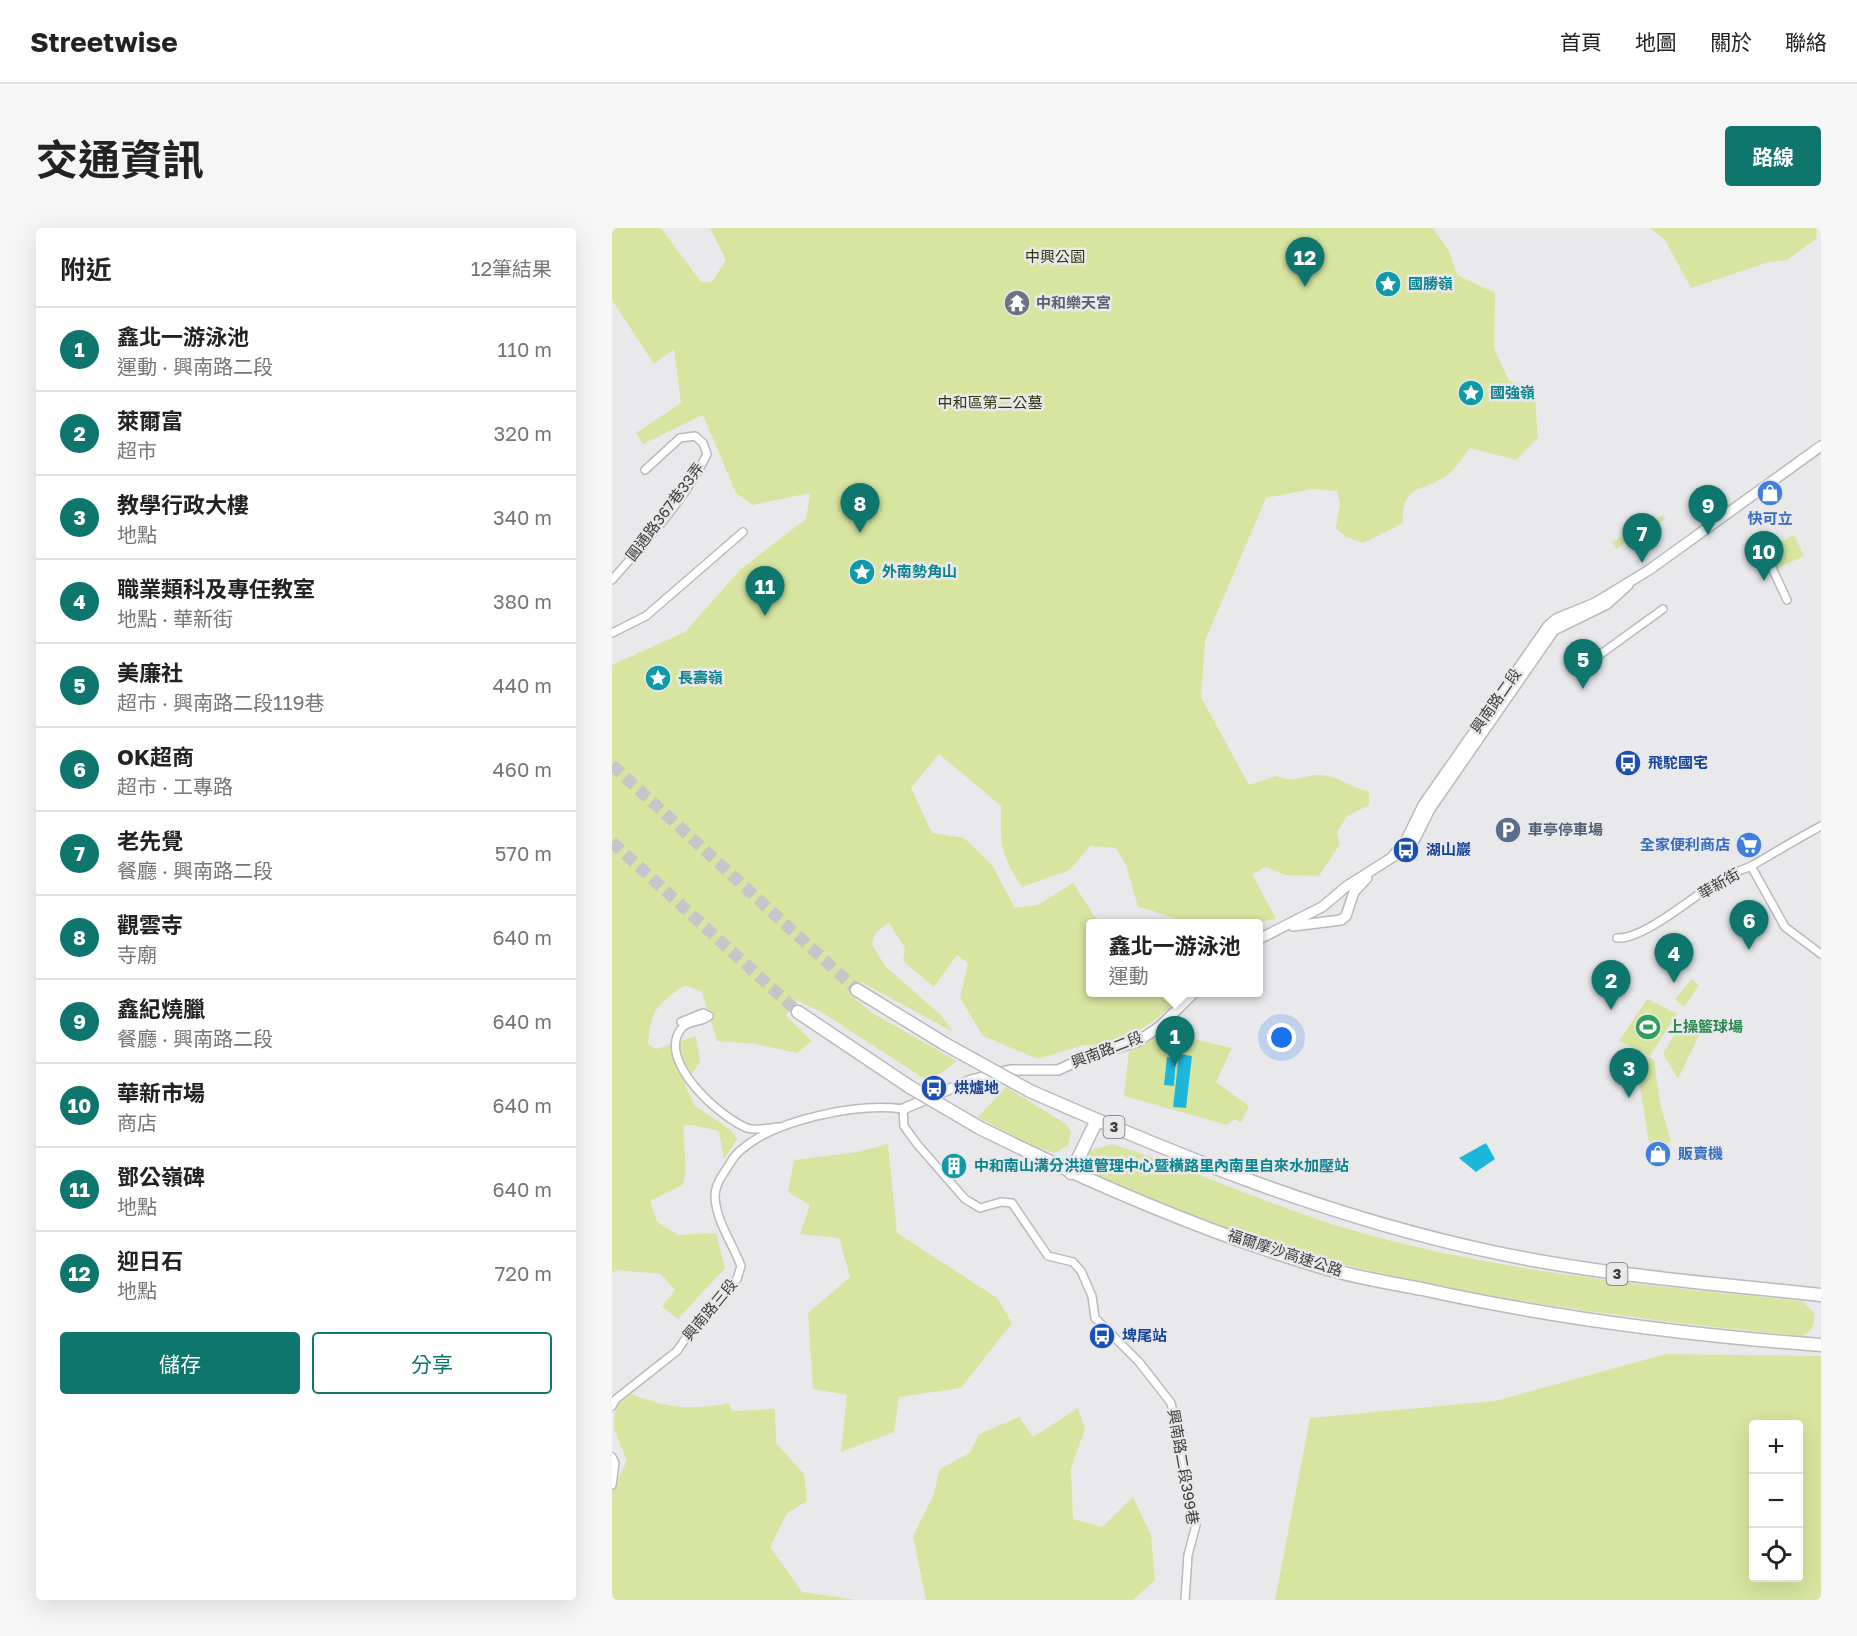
<!DOCTYPE html>
<html lang="zh-TW">
<head>
<meta charset="utf-8">
<style>
	body { margin:0; font-family:"Golos Text","Noto Sans TC",sans-serif; background:#f6f6f6; color:#222 }
	.controls { position:absolute; right:18px; bottom:18px; display:grid; overflow:hidden; border-radius:6px; box-shadow:0 6px 24px #0002 }
	.controls button { width:54px; height:54px; display:grid; place-items:center; padding:0; border:0; border-bottom:2px solid #e0e0e0; background:#fff; color:#222; font:30px sans-serif }
	.you { position:absolute; left:670px; top:810px; width:21px; height:21px; margin:-15px; border:4px solid #fff; border-radius:50%; background:#1a73e8; box-shadow:0 0 0 9px #1a73e833 }
	.badge { display:grid; place-items:center; width:39px; height:39px; border-radius:50%; background:#0f766e; color:#fff; font-size:20px; font-weight:700 }
	.pin { position:absolute; translate:-50% -50px; filter:drop-shadow(0 2px 3px #0008) }
	.pin::after { content:''; position:absolute; top:32px; width:21px; height:18px; background:inherit; clip-path:polygon(0 0,100% 0,50% 100%) }
	.popup { position:absolute; left:474px; top:691px; width:177px; height:78px; box-sizing:border-box; display:grid; place-content:center; border-radius:6px; background:#fff; filter:drop-shadow(0 2px 4px #0005); font-size:20px; white-space:nowrap; color:#767676 }
	.popup b { font-size:22px; color:#222 }
	.popup::after { content:''; position:absolute; left:50%; top:100%; margin-left:-12px; border:12px solid transparent; border-top-color:#fff }
	.list { margin:0; padding:0; list-style:none }
	h2 { display:flex; justify-content:space-between; align-items:center; height:78px; margin:0; padding:0 24px; font-size:26px }
	h2 small { font-size:20px; font-weight:400; color:#767676 }
	.list li { display:grid; grid-template-columns:39px 1fr auto; gap:18px; align-items:center; box-sizing:border-box; height:84px; padding:0 24px; border-top:2px solid #e0e0e0 }
	.list b { display:block; font-size:22px; white-space:nowrap }
	.list p { margin:0; font-size:20px; white-space:nowrap; color:#767676 }
	.list em { font-size:20px; font-style:normal; color:#767676 }
	.actions { display:flex; gap:12px; padding:18px 24px }
	.actions a { flex:1; padding:14px 0; border:2px solid #0f766e; border-radius:6px; text-align:center; font-size:21px; color:#0f766e }
	.actions .main { background:#0f766e; color:#fff }
	.icon { flex:none; width:33px; height:33px; fill:none; stroke:currentColor; stroke-width:2; stroke-linecap:round; stroke-linejoin:round }
	.map { position:relative; flex:none; width:1209px; height:1372px; overflow:hidden; border-radius:6px }
	header { display:flex; align-items:center; gap:36px; box-sizing:border-box; height:84px; padding:0 30px; background:#fff; border-bottom:2px solid #e0e0e0 }
	header strong { font-size:28px }
	nav { display:flex; gap:33px; margin-inline-start:auto; font-size:21px }
	.intro { display:flex; align-items:center; justify-content:space-between; box-sizing:border-box; height:144px; padding:0 36px }
	h1 { margin:0; font-size:42px }
	.button { padding:15px 27px; border-radius:6px; background:#0f766e; color:#fff; font-size:21px; font-weight:700 }
	main { display:flex; gap:36px; padding:0 36px }
	aside { flex:1; background:#fff; border-radius:6px; box-shadow:0 6px 24px #0002 }
	.map>svg:first-child { display:block }
</style>
</head>
<body>
<header>
<strong>Streetwise</strong>
<nav><a>首頁</a><a>地圖</a><a>關於</a><a>聯絡</a></nav>
</header>
<div class="intro"><h1>交通資訊</h1><a class="button">路線</a></div>
<main>
<aside>
<h2>附近<small>12筆結果</small></h2>
<ul class="list">
<li><span class="badge">1</span><div><b>鑫北一游泳池</b><p>運動 · 興南路二段</p></div><em>110 m</em></li>
<li><span class="badge">2</span><div><b>萊爾富</b><p>超市</p></div><em>320 m</em></li>
<li><span class="badge">3</span><div><b>教學行政大樓</b><p>地點</p></div><em>340 m</em></li>
<li><span class="badge">4</span><div><b>職業類科及專任教室</b><p>地點 · 華新街</p></div><em>380 m</em></li>
<li><span class="badge">5</span><div><b>美廉社</b><p>超市 · 興南路二段119巷</p></div><em>440 m</em></li>
<li><span class="badge">6</span><div><b>OK超商</b><p>超市 · 工專路</p></div><em>460 m</em></li>
<li><span class="badge">7</span><div><b>老先覺</b><p>餐廳 · 興南路二段</p></div><em>570 m</em></li>
<li><span class="badge">8</span><div><b>觀雲寺</b><p>寺廟</p></div><em>640 m</em></li>
<li><span class="badge">9</span><div><b>鑫紀燒臘</b><p>餐廳 · 興南路二段</p></div><em>640 m</em></li>
<li><span class="badge">10</span><div><b>華新市場</b><p>商店</p></div><em>640 m</em></li>
<li><span class="badge">11</span><div><b>鄧公嶺碑</b><p>地點</p></div><em>640 m</em></li>
<li><span class="badge">12</span><div><b>迎日石</b><p>地點</p></div><em>720 m</em></li>
</ul>
<div class="actions"><a class="main">儲存</a><a>分享</a></div>
</aside>
<div class="map">
<svg width="1209" height="1372" viewBox="0 0 1209 1372">
	<rect width="100%" height="100%" fill="#e9e9eb"/>
	<path fill="#d8e5a0" fill-rule="evenodd" d="M0,0H49L89,54H100L114,32L98,0H821L837,23L845,47L883,65L882,120L897,153L922,159L926,210L904,232L858,220C851,228 845,239 837,246C813,265 789,254 791,295L751,315L734,309L724,300L728,276L725,263L700,261L654,270L593,413L589,469L637,557L665,548C681,556 691,547 707,547C724,547 740,560 757,564V577L735,588L725,604L728,616L707,648L673,647L654,639L640,646L664,691C640,695 604,700 580,695C562,692 545,683 526,679L514,637L504,620L478,618L458,642L410,659C389,627 388,616 389,578L327,526L299,560L320,605L352,610L380,637L403,680L426,677L461,655L487,695L479,696V764H561L566,768L559,779L541,793L506,817H472L426,831L371,808L348,770L356,735L345,727L322,759L291,733L293,720L277,695L264,704L260,716L273,738L329,787L341,804L249,754L242,770L262,786L345,833L317,854L208,783L183,772L174,788L200,813L185,825L143,816L105,813L90,764L73,757C44,777 40,781 36,816L44,821L84,808L88,834L73,857L83,878L119,902L125,911L112,931L107,903L80,897L71,898L74,943L71,957L38,973L45,994L66,1007L104,1005L113,1040L66,1091L50,1079L63,1062L49,1046L4,1042L0,1046V437L73,404L129,341L194,291L198,265L141,277L124,265L91,187L31,216L24,205L69,175L62,121L42,136L0,72Z
		M1038,0H1205L1204,11L1175,32L1157,34L1079,60L1053,12Z
		M1051,287L1054,291L1004,321L1000,314Z
		M1182,307L1192,328L1164,341L1155,320Z
		M1080,751L1087,757L1072,779L1063,771Z
		M1035,771L1065,786L1038,828L1007,813Z
		M1073,788L1091,799L1066,851L1051,826Z
		M554,799L561,806L620,820L604,854L637,878L629,895L623,891L615,897L512,868L517,822L533,815Z
		M1022,821L1042,832L1048,875L1059,913L1039,927Z
		M394,859L454,896L459,904L456,918L442,925L416,916L366,889Z
		M276,916L285,1005L385,1070L400,1095L349,1160L287,1169L282,1204L229,1224L235,1167L201,1161L196,1085L238,1049L227,1010L188,1006L198,977L176,964L182,932L245,924Z
		M500,916C580,941 656,977 736,1001C883,1044 1038,1058 1190,1073L1202,1085C1202,1097 1201,1105 1188,1108C1009,1090 833,1068 660,1017C600,999 543,974 486,950L478,937L476,923Z
		M1054,1126L1209,1128V1372H663L698,1190L883,1173ZM1142,1196H1186V1350H1142Z
		M19,1166C56,1180 79,1183 117,1175L120,1183L163,1181L164,1215L192,1246L195,1273L175,1285L158,1319L190,1364L245,1372H0V1262L15,1233L2,1201L3,1179Z
		M466,1180L473,1201L459,1240L461,1291L490,1299L521,1269L539,1307L543,1352L521,1372H314L301,1308L321,1268L328,1241L358,1225L367,1206L407,1189L421,1209Z"/>
	<path fill="#1eb7dc" d="M567,826L580,828L574,880L561,879Z
		M555,829L564,830L562,858L552,857Z
		M874,915L883,931L864,944L847,930Z"/>
	<g fill="none" stroke-linecap="round" stroke-linejoin="round">
		<path stroke="#c6c6c8" stroke-width="12" stroke-dasharray="12 6" stroke-linecap="butt" d="M0,537L245,762
			M0,614L186,784"/>
		<defs>
			<path id="street" d="M1154,327L1175,372
				M0,352C34,313 73,272 95,226L91,215L83,208L68,210L33,242
				M0,405L34,388L131,304
				M968,441L1051,381
				M1139,638L1173,699L1209,726
				M1005,710C1032,712 1087,664 1112,649C1121,644 1132,642 1141,637C1164,624 1186,610 1209,598
				M69,794L91,785L97,788C90,795 75,792 69,801C44,833 109,890 135,900C145,903 157,900 167,899
				M0,1178L4,1171L65,1123L89,1088L125,1051L129,1038C121,1016 104,993 103,969C103,957 109,949 115,940C119,934 123,926 129,922C164,891 246,875 291,881L292,898L305,916L353,971L368,980L389,974L400,975L436,1028L461,1034L469,1043L480,1068L483,1090L527,1134L559,1175L584,1297L576,1327L573,1372
				M0,1229L3,1235L0,1257"/>
			<path id="secondary" d="M781,628L794,612L811,577L936,398L944,391L983,375L1037,342L1209,218
				M681,698L729,692L734,688L742,664L755,650
				M647,711L710,679L735,658L795,620L803,611L818,581L942,402L995,376L1016,357
				M291,881L359,852L398,842H446L474,829L525,814L547,799L583,764"/>
			<path id="highway" d="M245,762L333,816
				M186,784L298,859
				M418,863C566,928 717,989 876,1023C986,1047 1097,1055 1209,1067
				M368,900C481,956 596,1006 716,1041C747,1050 779,1055 810,1061C941,1090 1075,1107 1209,1117
				M459,945L485,892"/>
		</defs>
		<use href="#street" stroke="#b9babc" stroke-width="10"/>
		<use href="#secondary" stroke="#b9babc" stroke-width="12"/>
		<use href="#highway" stroke="#b9babc" stroke-width="15"/>
		<use href="#street" stroke="#fff" stroke-width="7"/>
		<use href="#secondary" stroke="#fff" stroke-width="9"/>
		<use href="#highway" stroke="#fff" stroke-width="12"/>
		<defs>
			<path id="highway-bridge" d="M333,816L418,863
				M298,859L368,900"/>
		</defs>
		<use href="#highway-bridge" stroke="#b9babc" stroke-width="15" stroke-linecap="butt"/>
		<use href="#highway-bridge" stroke="#fff" stroke-width="12"/>
	</g>
	<defs>
		<symbol id="sight-disc" viewBox="-11 -11 22 22"><circle r="9.5" fill="#0f9aa8" stroke="#e9e9eb"/><path d="M0-6L1.8-2.2L6-1.7L2.9 1.2L3.7 5.4L0 3.3L-3.7 5.4L-2.9 1.2L-6-1.7L-1.8-2.2Z" fill="#fff"/></symbol>
		<symbol id="temple-disc" viewBox="-11 -11 22 22"><circle r="9.5" fill="#6b7280" stroke="#e9e9eb"/><path d="M0-6L5-2H3V0L6.5 2.5H4V6H1.5V3h-3V6H-4V2.5H-6.5L-3 0V-2H-5Z" fill="#fff"/></symbol>
		<symbol id="shop-disc" viewBox="-11 -11 22 22"><circle r="9.5" fill="#3f7fe0" stroke="#e9e9eb"/><path d="M-5-2.5h2.3a2.7 3.5 0 0 1 5.4 0H5L5.5 6h-11ZM-1.5-2.5h3a1.5 2.3 0 0 0-3 0Z" fill="#fff"/></symbol>
		<symbol id="bus-disc" viewBox="-11 -11 22 22"><circle r="9.5" fill="#1a4fb4" stroke="#e9e9eb"/><path d="M-5-6H5V4H4V6H2V4H-2V6H-4V4H-5ZM-3.5-4V0h7V-4ZM-3.5 1.2v1.5H-2V1.2ZM2 1.2v1.5H3.5V1.2Z" fill="#fff"/></symbol>
		<symbol id="parking-disc" viewBox="-11 -11 22 22"><circle r="9.5" fill="#5c6f8a" stroke="#e9e9eb"/><path d="M-3.5-5.5H1a3.5 3.5 0 0 1 0 7H-1V5.5H-3.5ZM-1-3.4V-.6H.8a1.4 1.4 0 0 0 0-2.8Z" fill="#fff"/></symbol>
		<symbol id="supermarket-disc" viewBox="-11 -11 22 22"><circle r="9.5" fill="#3f7fe0" stroke="#e9e9eb"/><path d="M-6-5.5h2.5l.6 2H6L4.5 2H-2.5L-4.4-4H-6ZM-1.5 3.2a1.3 1.3 0 1 0 .1 0ZM3 3.2a1.3 1.3 0 1 0 .1 0Z" fill="#fff"/></symbol>
		<symbol id="stadium-disc" viewBox="-11 -11 22 22"><circle r="9.5" fill="#2e9e5b" stroke="#e9e9eb"/><path d="M0-5a6.5 5 0 1 0 0 10a6.5 5 0 1 0 0-10ZM-3.5-1.8h7v3.6h-7Z" fill="#fff"/></symbol>
		<symbol id="building-disc" viewBox="-11 -11 22 22"><circle r="9.5" fill="#0f9aa8" stroke="#e9e9eb"/><path d="M-4-6H4V6H1V3H-1V6H-4ZM-2.5-4.3h1.7v1.8h-1.7ZM.8-4.3h1.7v1.8H.8ZM-2.5-1h1.7V.8h-1.7ZM.8-1h1.7V.8H.8Z" fill="#fff"/></symbol>
	</defs>
	<g fill-rule="evenodd">
		<use href="#sight-disc" x="761" y="41" width="30" height="30"/>
		<use href="#temple-disc" x="390" y="60" width="30" height="30"/>
		<use href="#sight-disc" x="844" y="150" width="30" height="30"/>
		<use href="#shop-disc" x="1143" y="250" width="30" height="30"/>
		<use href="#sight-disc" x="235" y="329" width="30" height="30"/>
		<use href="#sight-disc" x="31" y="435" width="30" height="30"/>
		<use href="#bus-disc" x="1001" y="520" width="30" height="30"/>
		<use href="#parking-disc" x="881" y="587" width="30" height="30"/>
		<use href="#supermarket-disc" x="1122" y="602" width="30" height="30"/>
		<use href="#bus-disc" x="779" y="607" width="30" height="30"/>
		<use href="#stadium-disc" x="1021" y="784" width="30" height="30"/>
		<use href="#bus-disc" x="307" y="845" width="30" height="30"/>
		<use href="#shop-disc" x="1031" y="911" width="30" height="30"/>
		<use href="#building-disc" x="327" y="923" width="30" height="30"/>
		<use href="#bus-disc" x="475" y="1093" width="30" height="30"/>
	</g>
	<g text-anchor="middle" stroke-width="5" stroke-linejoin="round" paint-order="stroke">
		<g fill="#e9e9eb" stroke="#6f6f70" stroke-width="1.5">
			<rect x="491.5" y="888" width="21" height="22" rx="4.5"/>
			<rect x="994.5" y="1035" width="21" height="22" rx="4.5"/>
		</g>
		<g font-size="14" font-weight="bold" fill="#3b3b3c">
			<text x="502" y="904">3</text>
			<text x="1005" y="1051">3</text>
		</g>
		<g font-size="15" fill="#30360c" stroke="#e9e9eb">
			<text x="443" y="34">中興公園</text>
			<text x="378" y="180">中和區第二公墓</text>
		</g>
		<g font-size="15" font-weight="bold" fill="#0d838f" stroke="#e9e9eb" text-anchor="start">
			<text x="796" y="61">國勝嶺</text>
			<text x="878" y="170">國強嶺</text>
			<text x="270" y="349">外南勢角山</text>
			<text x="66" y="455">長壽嶺</text>
			<text x="362" y="943">中和南山溝分洪道管理中心暨橫路里內南里自來水加壓站</text>
		</g>
		<g font-size="15" font-weight="bold" fill="#5b616d" stroke="#e9e9eb" text-anchor="start">
			<text x="424" y="80">中和樂天宮</text>
		</g>
		<g font-size="15" fill="#3b3b3c" stroke="#e9e9eb">
			<text transform="translate(53 284) rotate(-53)" y="5">圓通路367巷33弄</text>
			<text transform="translate(884 473) rotate(-55)" y="5">興南路二段</text>
			<text transform="translate(1107 656) rotate(-30)" y="5">華新街</text>
			<text transform="translate(495 822) rotate(-21)" y="5">興南路二段</text>
			<text transform="translate(673 1025) rotate(18)" y="5">福爾摩沙高速公路</text>
			<text transform="translate(98 1082) rotate(-50)" y="5">興南路三段</text>
			<text transform="translate(571 1239) rotate(80)" y="5">興南路二段399巷</text>
		</g>
		<g font-size="15" font-weight="bold" fill="#366cbe" stroke="#e9e9eb">
			<text x="1158" y="296">快可立</text>
			<text x="1118" y="622" text-anchor="end">全家便利商店</text>
			<text x="1066" y="931" text-anchor="start">販賣機</text>
		</g>
		<g font-size="15" font-weight="bold" fill="#164399" stroke="#e9e9eb" text-anchor="start">
			<text x="1036" y="540">飛駝國宅</text>
			<text x="814" y="627">湖山巖</text>
			<text x="342" y="865">烘爐地</text>
			<text x="510" y="1113">埤尾站</text>
		</g>
		<g font-size="15" font-weight="bold" fill="#4e5e75" stroke="#e9e9eb" text-anchor="start">
			<text x="916" y="607">車亭停車場</text>
		</g>
		<g font-size="15" font-weight="bold" fill="#27864d" stroke="#e9e9eb" text-anchor="start">
			<text x="1056" y="804">上操籃球場</text>
		</g>
	</g>
</svg>
<div class="controls">
<button>+</button>
<button>−</button>
<button><svg class="icon" aria-label="locate" viewBox="0 0 24 24"><circle cx="12" cy="12" r="6"/><path d="M12 2v4M12 18v4M2 12h4M18 12h4"/></svg></button>
</div>
<div class="you"></div>
<div class="pin badge" style="left:563px;top:838px">1</div>
<div class="popup"><b>鑫北一游泳池</b>運動</div>
<div class="pin badge" style="left:999px;top:782px">2</div>
<div class="pin badge" style="left:1017px;top:870px">3</div>
<div class="pin badge" style="left:1062px;top:755px">4</div>
<div class="pin badge" style="left:971px;top:461px">5</div>
<div class="pin badge" style="left:1137px;top:722px">6</div>
<div class="pin badge" style="left:1030px;top:335px">7</div>
<div class="pin badge" style="left:248px;top:305px">8</div>
<div class="pin badge" style="left:1096px;top:307px">9</div>
<div class="pin badge" style="left:1152px;top:353px">10</div>
<div class="pin badge" style="left:153px;top:388px">11</div>
<div class="pin badge" style="left:693px;top:59px">12</div>
</div>
</main>
</body>
</html>
